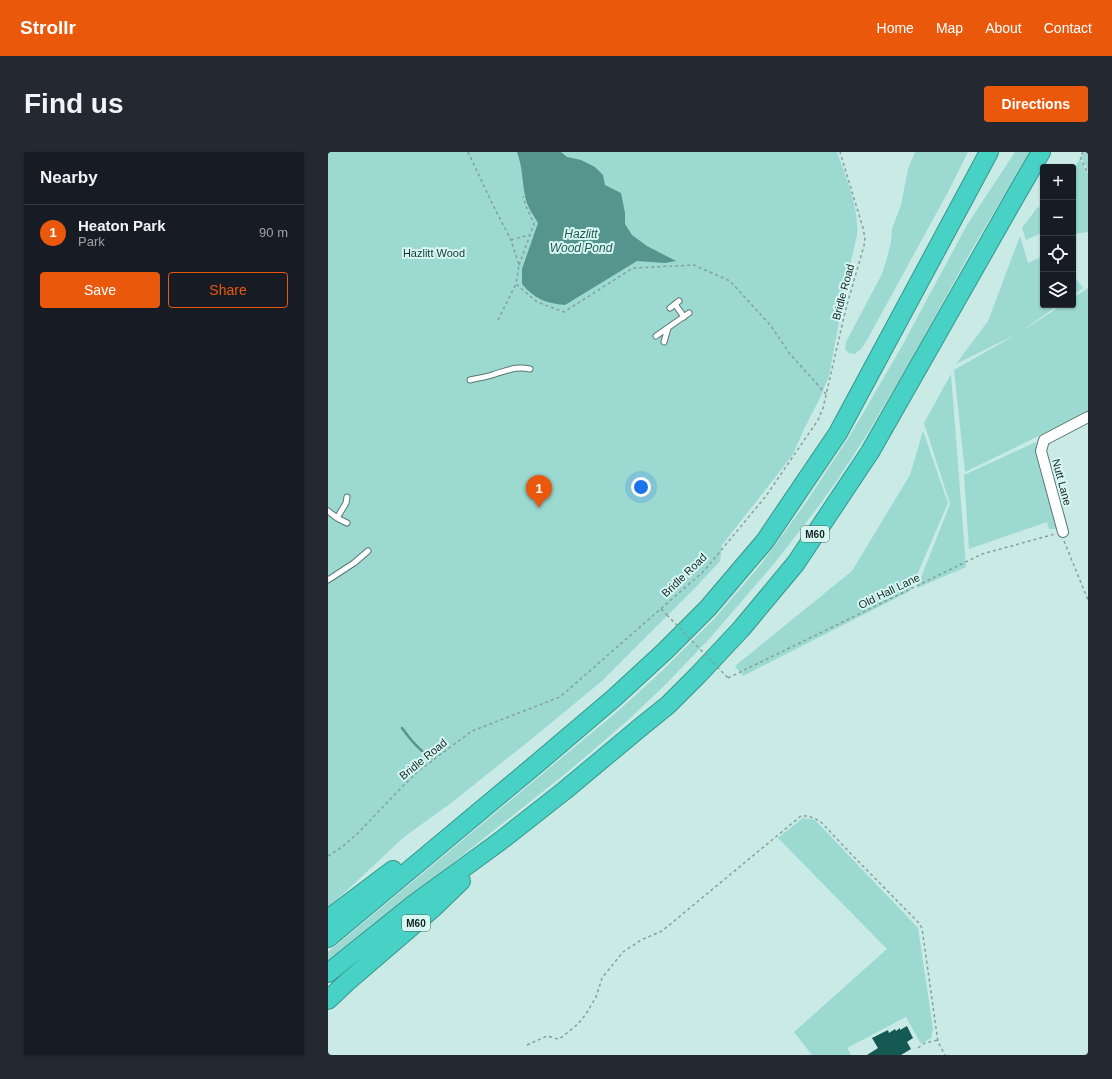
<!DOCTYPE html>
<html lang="en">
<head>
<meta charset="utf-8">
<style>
	body { margin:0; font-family:Arial,sans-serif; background:#242831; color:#f1f3f6 }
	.controls { position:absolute; right:12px; top:12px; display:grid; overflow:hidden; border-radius:4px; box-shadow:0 1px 3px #0004 }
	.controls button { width:36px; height:36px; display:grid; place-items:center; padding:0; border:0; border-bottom:1px solid #363941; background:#171b24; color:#f1f3f6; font:20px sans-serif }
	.you { position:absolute; left:313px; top:335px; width:14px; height:14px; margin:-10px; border:3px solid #fff; border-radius:50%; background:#1a73e8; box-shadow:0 0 0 6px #1a73e833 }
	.badge { display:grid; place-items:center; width:26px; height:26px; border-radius:50%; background:#ea580c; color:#fff; font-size:13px; font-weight:700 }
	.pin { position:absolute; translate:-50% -33px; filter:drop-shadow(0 1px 2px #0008) }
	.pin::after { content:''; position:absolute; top:21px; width:14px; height:12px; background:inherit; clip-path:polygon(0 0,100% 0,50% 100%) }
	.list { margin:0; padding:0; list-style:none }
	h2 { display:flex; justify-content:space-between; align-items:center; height:52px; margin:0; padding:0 16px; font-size:17px }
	h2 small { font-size:13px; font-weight:400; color:#9ea1a6 }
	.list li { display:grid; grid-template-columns:26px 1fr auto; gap:12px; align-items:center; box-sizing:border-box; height:56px; padding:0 16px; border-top:1px solid #363941 }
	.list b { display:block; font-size:15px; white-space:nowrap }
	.list p { margin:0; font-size:13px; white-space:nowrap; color:#9ea1a6 }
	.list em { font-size:13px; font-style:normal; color:#9ea1a6 }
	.actions { display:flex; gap:8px; padding:12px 16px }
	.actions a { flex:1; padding:9px 0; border:1px solid #ea580c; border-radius:4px; text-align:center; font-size:14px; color:#ea580c }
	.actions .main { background:#ea580c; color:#fff }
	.icon { flex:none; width:22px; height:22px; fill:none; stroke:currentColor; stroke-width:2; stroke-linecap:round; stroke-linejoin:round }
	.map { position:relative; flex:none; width:760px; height:903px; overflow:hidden; border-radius:4px }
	header { display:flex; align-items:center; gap:24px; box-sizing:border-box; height:56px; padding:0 20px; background:#ea580c; color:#fff }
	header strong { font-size:19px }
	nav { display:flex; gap:22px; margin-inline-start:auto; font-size:14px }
	.intro { display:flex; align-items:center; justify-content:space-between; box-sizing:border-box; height:96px; padding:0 24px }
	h1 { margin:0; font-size:28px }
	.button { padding:10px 18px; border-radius:4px; background:#ea580c; color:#fff; font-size:14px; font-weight:700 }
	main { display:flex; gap:24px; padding:0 24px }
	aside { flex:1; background:#171b24; border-radius:4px; box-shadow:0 1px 3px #0004 }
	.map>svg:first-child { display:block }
</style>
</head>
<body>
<header>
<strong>Strollr</strong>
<nav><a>Home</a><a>Map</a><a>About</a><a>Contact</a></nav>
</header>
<div class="intro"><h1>Find us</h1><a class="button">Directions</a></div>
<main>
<aside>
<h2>Nearby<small></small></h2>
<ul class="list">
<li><span class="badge">1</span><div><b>Heaton Park</b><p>Park</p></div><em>90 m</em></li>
</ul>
<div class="actions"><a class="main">Save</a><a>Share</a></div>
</aside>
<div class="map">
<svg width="760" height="903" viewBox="0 0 760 903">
	<rect width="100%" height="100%" fill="#c9eae5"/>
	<path fill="#9bd9d1" d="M0,0H509C518,26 531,54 529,83L512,158L513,159L501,224L492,246L477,275L465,302L449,323L394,393L392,409L367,436L274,529L206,585L123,651L76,685L15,742L0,755Z
		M587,0H640L620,40L539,188L533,197L527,202L521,201L517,197L518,190L554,122L559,106L563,90L564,77L573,53L580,17Z
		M687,0H702L646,94L580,213L538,284L510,327L490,355L449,408L382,486L338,532L299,569L242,618L0,810V800L290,559L333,520L387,466L434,411L479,349L526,277L574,194L639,73Z
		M757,0H760V18L753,5Z
		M752,7L760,22V80L745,82V18Z
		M715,54V80L698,88L694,76L709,56Z
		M692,84L700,111L715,104V153H730L691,181L734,153H745V146L760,136V260L637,320L626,218L691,181L628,212L660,169Z
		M745,123L755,136L745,143Z
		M623,222L638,415L589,436L622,352L596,271Z
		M595,279L620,351L582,439L415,524L407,514L524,419L582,323Z
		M708,290L709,308L730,377H721L719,370L641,397L636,323Z
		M475,666L487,668L590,776L605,877L603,886L593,892L578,865L519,896L523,903H484L466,880L559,797L450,686Z"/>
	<path fill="#56958d" d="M189,0H233L239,5L253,8L267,15L275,23L277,33L293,41L297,61V72L304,83L319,94L348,109L337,111L309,109L237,153C217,151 207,147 194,132V117L210,71C206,64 200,56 198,48C194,32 195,16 189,0Z"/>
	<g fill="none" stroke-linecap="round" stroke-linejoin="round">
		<path stroke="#56958d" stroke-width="2.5" d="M74,576C82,587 92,600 104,606"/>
	</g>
	<path fill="#155953" d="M579,874L585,886L579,890L583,897L573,903H539L550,896L544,886L560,878L561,881L567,877L568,879L572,876V878Z"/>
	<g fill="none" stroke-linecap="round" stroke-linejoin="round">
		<defs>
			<path id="lane" d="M347,152L356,165
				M342,156L351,149
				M328,184L361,161
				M336,190L340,176
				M142,228C150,226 159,225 167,222C181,218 188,214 202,217
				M0,359L9,366L19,371
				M9,366L18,351L19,345
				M0,428L26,411L40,399"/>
			<path id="street" d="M735,380L713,299L716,288L760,265"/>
			<path id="highway" d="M0,767L65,718
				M0,786L212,609L286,546L337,499L380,456L437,389L510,281L661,0
				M0,821L86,752L171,690L236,639L314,574L340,553L370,523L414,476L468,411L542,300L687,45L713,0
				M0,848L19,830L104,757L133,729"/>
		</defs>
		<use href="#lane" stroke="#597773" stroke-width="7"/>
		<use href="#street" stroke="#597773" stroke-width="12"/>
		<use href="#highway" stroke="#36958c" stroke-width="20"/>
		<path stroke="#869f9b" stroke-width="1.5" stroke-dasharray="3 3" stroke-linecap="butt" d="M140,0L165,53L183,88L191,113L188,132L209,150L236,160L305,116L366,113L402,129L443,174L462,202L498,242
			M755,0L752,5L760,21
			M183,88L201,83
			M191,113L206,72L198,54L195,44
			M170,168L188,132
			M736,389L760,448
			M333,457L339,463
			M400,526L654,402L727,382
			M0,704L14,695L29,682L72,637L89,620L144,579L232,545L376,419L438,344L490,268L495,256L518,156L536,94L537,86L535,76L512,0
			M199,893L219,884L230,887L234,885L250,872L258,862L268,845L274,826L295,800L313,788L334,779L473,664H480L488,667L494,671L525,704L590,770L594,776L610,890L617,903
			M590,896L597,891L610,888"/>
		<use href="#lane" stroke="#fff" stroke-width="5"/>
		<use href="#street" stroke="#fff" stroke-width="10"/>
		<use href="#highway" stroke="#47d2c5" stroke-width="18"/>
		<path stroke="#869f9b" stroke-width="1.5" stroke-dasharray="3 3" stroke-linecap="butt" d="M339,463L400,526"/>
	</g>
	<g text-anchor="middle" stroke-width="4" stroke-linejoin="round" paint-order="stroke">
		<g fill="#d6f7f2" stroke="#506360" stroke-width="1">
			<rect x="473" y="374" width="28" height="16" rx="3"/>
			<rect x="74" y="763" width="28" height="16" rx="3"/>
		</g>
		<g font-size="10" font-weight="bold" fill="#172321">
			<text x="487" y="386">M60</text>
			<text x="88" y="775">M60</text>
		</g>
		<g font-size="11" fill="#153531" stroke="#d6f7f2">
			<text x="106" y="105">Hazlitt Wood</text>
		</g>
		<g font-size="11" fill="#172321" stroke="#d6f7f2">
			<text transform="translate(515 140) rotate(-75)" y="4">Bridle Road</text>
			<text transform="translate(734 330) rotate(75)" y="4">Nutt Lane</text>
			<text transform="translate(356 423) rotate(-44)" y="4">Bridle Road</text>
			<text transform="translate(561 439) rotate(-26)" y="4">Old Hall Lane</text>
			<text transform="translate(95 607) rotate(-39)" y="4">Bridle Road</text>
		</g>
		<g font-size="12" font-style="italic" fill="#245954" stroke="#d6f7f2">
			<text x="253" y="86">Hazlitt<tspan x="253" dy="14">Wood Pond</tspan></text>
		</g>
	</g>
</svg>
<div class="controls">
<button>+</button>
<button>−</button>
<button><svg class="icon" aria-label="locate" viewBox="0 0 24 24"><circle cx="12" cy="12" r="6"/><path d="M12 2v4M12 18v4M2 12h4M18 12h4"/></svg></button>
<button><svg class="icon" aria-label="layers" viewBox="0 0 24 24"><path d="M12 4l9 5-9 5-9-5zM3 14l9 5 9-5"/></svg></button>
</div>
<div class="you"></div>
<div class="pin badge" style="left:211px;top:356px">1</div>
</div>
</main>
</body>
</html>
